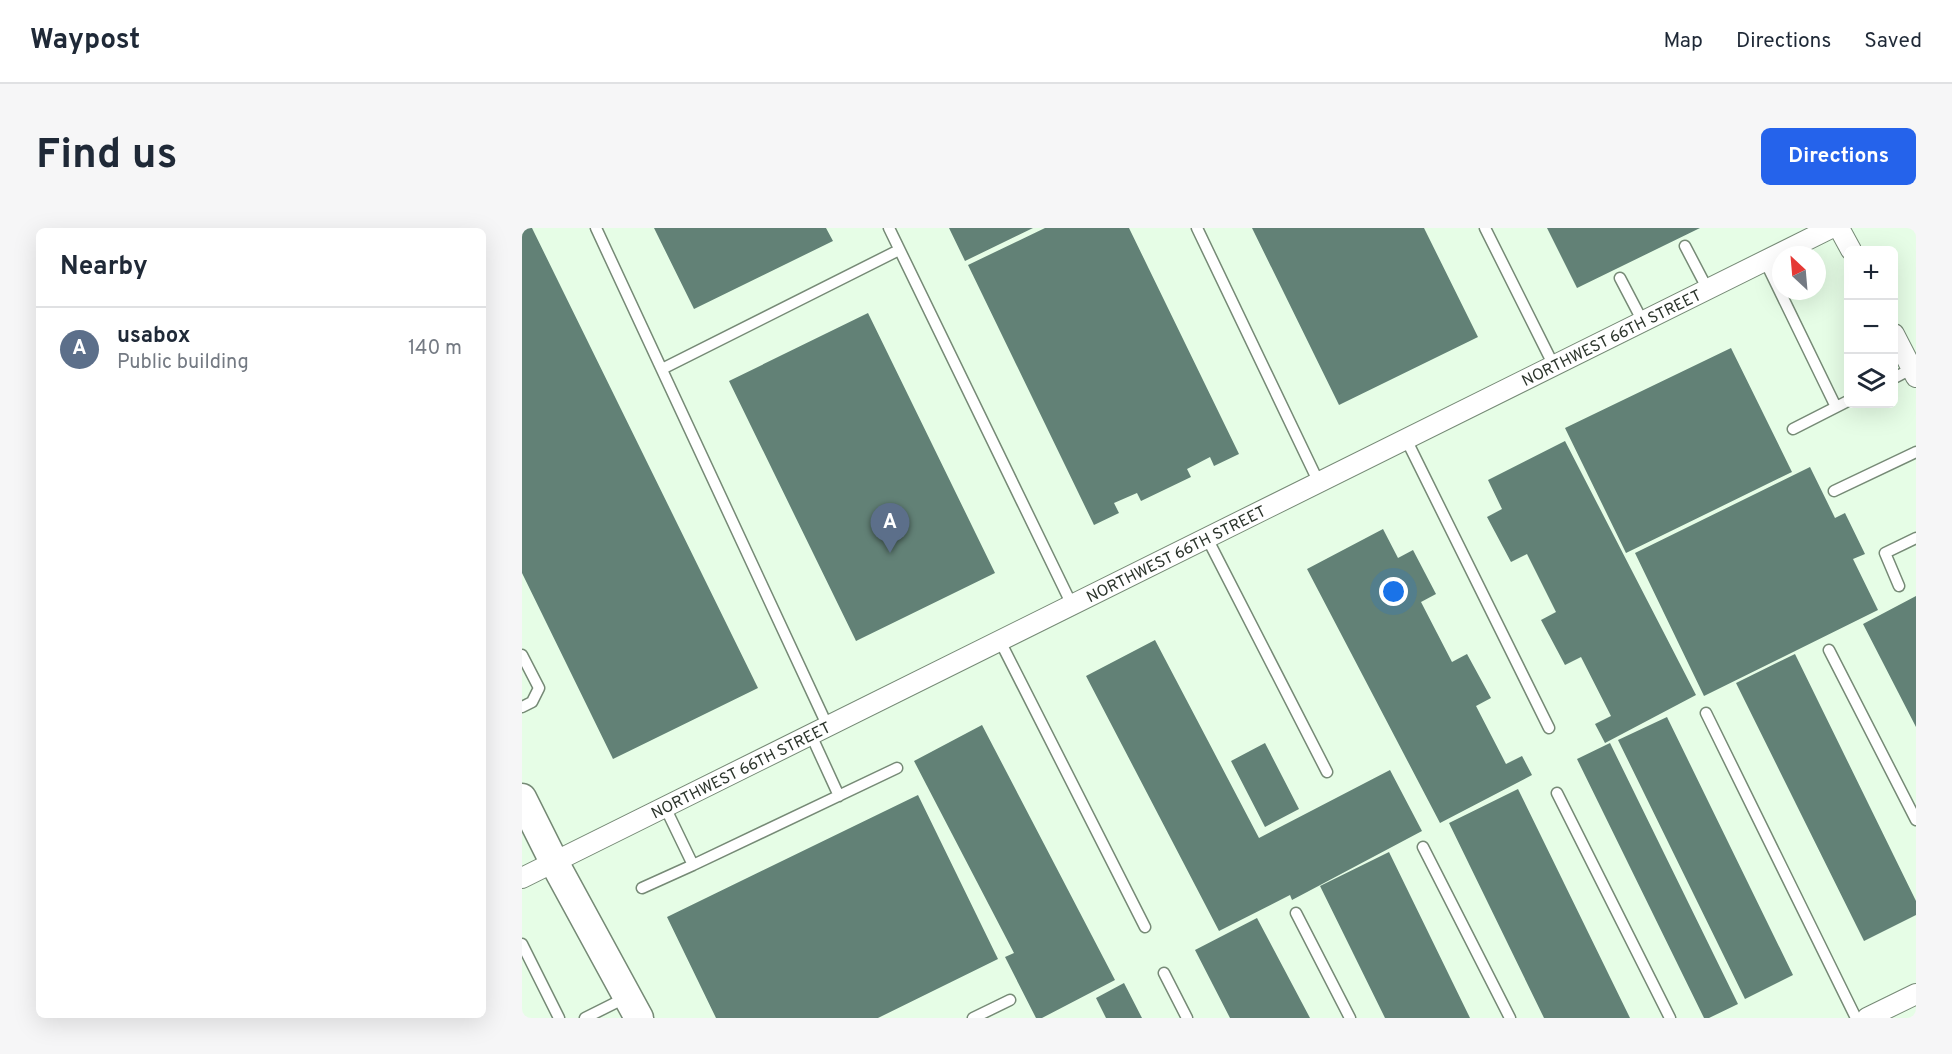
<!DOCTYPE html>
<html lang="en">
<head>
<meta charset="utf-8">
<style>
	body { margin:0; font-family:Overpass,sans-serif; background:#f6f6f7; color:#1f2937 }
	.controls { position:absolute; right:18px; top:18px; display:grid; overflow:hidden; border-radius:9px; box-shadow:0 6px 24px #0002 }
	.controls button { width:54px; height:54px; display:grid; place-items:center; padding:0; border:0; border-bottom:2px solid #e0e1e3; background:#fff; color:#1f2937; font:30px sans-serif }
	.compass { position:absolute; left:1250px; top:18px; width:54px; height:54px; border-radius:50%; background:#fff; box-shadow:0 6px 24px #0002; rotate:334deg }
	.you { position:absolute; left:872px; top:364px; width:21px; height:21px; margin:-15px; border:4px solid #fff; border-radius:50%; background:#1a73e8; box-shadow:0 0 0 9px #1a73e833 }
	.badge { display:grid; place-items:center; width:39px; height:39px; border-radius:50%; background:#2563eb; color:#fff; font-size:20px; font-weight:700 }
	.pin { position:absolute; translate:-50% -50px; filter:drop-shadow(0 2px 3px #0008) }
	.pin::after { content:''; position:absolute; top:32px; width:21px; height:18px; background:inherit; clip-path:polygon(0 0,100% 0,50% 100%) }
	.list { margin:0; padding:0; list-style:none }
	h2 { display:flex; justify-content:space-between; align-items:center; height:78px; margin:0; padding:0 24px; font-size:26px }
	h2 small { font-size:20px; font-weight:400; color:#747a83 }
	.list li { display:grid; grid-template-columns:39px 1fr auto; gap:18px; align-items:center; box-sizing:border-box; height:84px; padding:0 24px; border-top:2px solid #e0e1e3 }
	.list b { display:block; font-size:22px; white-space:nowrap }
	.list p { margin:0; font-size:20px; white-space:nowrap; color:#747a83 }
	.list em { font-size:20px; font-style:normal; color:#747a83 }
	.icon { flex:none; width:33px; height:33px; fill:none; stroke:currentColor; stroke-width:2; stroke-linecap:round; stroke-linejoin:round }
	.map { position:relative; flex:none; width:1394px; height:790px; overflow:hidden; border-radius:9px }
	header { display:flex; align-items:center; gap:36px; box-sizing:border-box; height:84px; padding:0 30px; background:#fff; border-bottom:2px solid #e0e1e3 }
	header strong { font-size:28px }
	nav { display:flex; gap:33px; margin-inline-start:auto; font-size:21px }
	.intro { display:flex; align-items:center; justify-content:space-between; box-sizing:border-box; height:144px; padding:0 36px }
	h1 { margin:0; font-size:42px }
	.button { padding:15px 27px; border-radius:9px; background:#2563eb; color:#fff; font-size:21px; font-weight:700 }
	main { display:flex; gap:36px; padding:0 36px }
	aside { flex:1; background:#fff; border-radius:9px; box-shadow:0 6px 24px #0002 }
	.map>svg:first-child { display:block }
</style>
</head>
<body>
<header>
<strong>Waypost</strong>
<nav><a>Map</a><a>Directions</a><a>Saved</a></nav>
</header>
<div class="intro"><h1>Find us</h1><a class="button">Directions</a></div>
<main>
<aside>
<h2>Nearby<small></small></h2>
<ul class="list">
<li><span class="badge" style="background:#5c6f8a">A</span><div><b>usabox</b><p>Public building</p></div><em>140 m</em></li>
</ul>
</aside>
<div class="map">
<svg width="1394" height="790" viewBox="0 0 1394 790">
	<rect width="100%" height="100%" fill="#e6fde6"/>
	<path fill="#628176" d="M0,0H10L236,460L91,531L0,345Z
		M132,0H304L311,13L172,81Z
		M427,0H511L443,33Z
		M523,0H607L717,226L692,238L688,229L665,241L669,249L619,273L615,265L592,275L597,285L572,297L446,37Z
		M730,0H902L956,109L817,177Z
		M1025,0H1178L1055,60Z
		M346,85L473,345L334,413L207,153Z
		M1209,120L1270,244L1104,325L1043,200Z
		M1043,213L1174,467L1083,515L1073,496L1089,488L1059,429L1043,437L1019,392L1034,384L1005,326L989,334L965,289L980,281L966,252Z
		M1288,239L1313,290L1323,285L1343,326L1331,331L1356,382L1182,468L1113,325Z
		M861,301L876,330L891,322L914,366L899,374L930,434L945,426L969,470L954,478L984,536L1000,528L1010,547L918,595L785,341Z
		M1394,368V499L1341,396Z
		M633,412L737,610L868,542L900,603L770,672L768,667L697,703L564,448Z
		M1273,426L1394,673V687L1342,713L1214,455Z
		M1145,489L1271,747L1223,771L1096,512Z
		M460,497L593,752L520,790H514L483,729L492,725L392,533Z
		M743,515L777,581L743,599L709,533Z
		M1088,515L1216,776L1187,790H1182L1055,531Z
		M996,561L1108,790H1022L927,595Z
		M396,567L476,731L356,790H194L145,689Z
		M867,624L948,790H863L798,658Z
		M735,690L788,790H708L673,722Z
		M602,755L620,790H584L574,770Z"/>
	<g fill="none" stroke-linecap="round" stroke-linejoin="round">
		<defs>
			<path id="lane" d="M74,0L306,499
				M367,0L550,377
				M675,0L797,255
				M963,0L1032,138
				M1163,18L1186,62
				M1243,33L1314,179
				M1098,50L1121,94
				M140,141L377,22
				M1372,150L1389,141
				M1271,201L1326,173
				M884,211L1027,500
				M1312,263L1394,224
				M685,310L805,544
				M1377,358L1363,325L1394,310
				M478,413L623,699
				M1307,422L1394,592
				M0,427L17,460L10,474L0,479
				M1184,485L1334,790
				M289,507L317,568
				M1035,565L1148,790
				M143,579L171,637L375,540
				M901,619L988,790
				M120,660L171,637
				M774,685L828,790
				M0,716L37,790
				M642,745L665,790
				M63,790L105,769
				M451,790L488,772"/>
			<g id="street">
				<path d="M1317,0L1329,22"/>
				<path d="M1372,106L1394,149"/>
				<path id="s1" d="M0,650L1309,0"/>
				<path d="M1345,790L1394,766"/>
			</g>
			<path id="secondary" d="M0,570L32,634L117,790"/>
		</defs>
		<use href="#lane" stroke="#768a76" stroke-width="13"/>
		<use href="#street" stroke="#768a76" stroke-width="22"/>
		<use href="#secondary" stroke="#768a76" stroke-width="31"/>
		<use href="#lane" stroke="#fff" stroke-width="10"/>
		<use href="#street" stroke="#fff" stroke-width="20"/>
		<use href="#secondary" stroke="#fff" stroke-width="28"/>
	</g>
	<g text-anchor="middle" stroke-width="6" stroke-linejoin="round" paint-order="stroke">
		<g font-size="16" fill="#2c352c" stroke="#fff">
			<text dy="6" stroke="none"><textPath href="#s1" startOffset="1216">NORTHWEST 66TH STREET</textPath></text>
			<text dy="6" stroke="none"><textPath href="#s1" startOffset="730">NORTHWEST 66TH STREET</textPath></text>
			<text dy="6" stroke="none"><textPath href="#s1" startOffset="244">NORTHWEST 66TH STREET</textPath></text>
		</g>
	</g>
</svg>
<div class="controls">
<button>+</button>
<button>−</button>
<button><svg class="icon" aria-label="layers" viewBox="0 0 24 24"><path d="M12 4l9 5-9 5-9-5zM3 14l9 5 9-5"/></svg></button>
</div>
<svg class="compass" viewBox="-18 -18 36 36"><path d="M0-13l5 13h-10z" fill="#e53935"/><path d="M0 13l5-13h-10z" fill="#747a83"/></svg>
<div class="you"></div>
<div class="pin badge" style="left:368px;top:325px;background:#5c6f8a">A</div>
</div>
</main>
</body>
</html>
